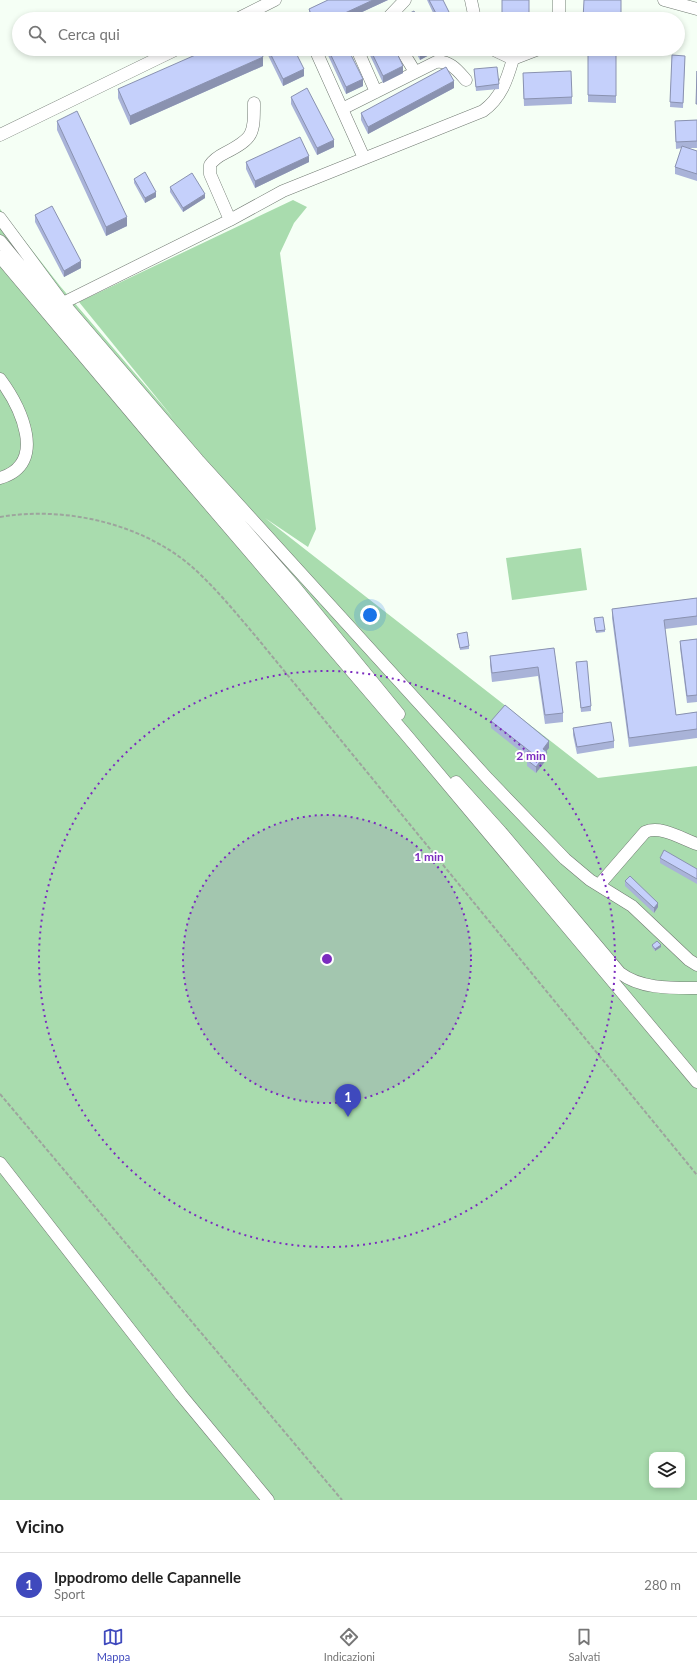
<!DOCTYPE html>
<html lang="it">
<head>
<meta charset="utf-8">
<style>
	body { margin:0; font-family:Lato,sans-serif; background:#f6f6f6; color:#222 }
	.controls { position:absolute; right:12px; bottom:12px; display:grid; overflow:hidden; border-radius:8px; box-shadow:0 2px 6px #0003 }
	.controls button { width:36px; height:36px; display:grid; place-items:center; padding:0; border:0; border-bottom:1px solid #e0e0e0; background:#fff; color:#222; font:20px sans-serif }
	.you { position:absolute; left:370px; top:615px; width:14px; height:14px; margin:-10px; border:3px solid #fff; border-radius:50%; background:#1a73e8; box-shadow:0 0 0 6px #1a73e833 }
	.badge { display:grid; place-items:center; width:26px; height:26px; border-radius:50%; background:#3f49bd; color:#fff; font-size:13px; font-weight:700 }
	.pin { position:absolute; translate:-50% -33px; filter:drop-shadow(0 1px 2px #0008) }
	.pin::after { content:''; position:absolute; top:21px; width:14px; height:12px; background:inherit; clip-path:polygon(0 0,100% 0,50% 100%) }
	.list { margin:0; padding:0; list-style:none }
	h2 { display:flex; justify-content:space-between; align-items:center; height:52px; margin:0; padding:0 16px; font-size:17px }
	h2 small { font-size:13px; font-weight:400; color:#767676 }
	.list li { display:grid; grid-template-columns:26px 1fr auto; gap:12px; align-items:center; box-sizing:border-box; height:64px; padding:0 16px; border-top:1px solid #e0e0e0 }
	.list b { display:block; font-size:15px; white-space:nowrap }
	.list p { margin:0; font-size:13px; white-space:nowrap; color:#767676 }
	.list em { font-size:13px; font-style:normal; color:#767676 }
	.icon { flex:none; width:22px; height:22px; fill:none; stroke:currentColor; stroke-width:2; stroke-linecap:round; stroke-linejoin:round }
	.map { position:relative; flex:none; width:697px; height:1500px; overflow:hidden }
	.search { position:absolute; background:#fff; box-shadow:0 2px 6px #0003; left:12px; right:12px; top:12px; height:44px; display:flex; align-items:center; gap:10px; box-sizing:border-box; padding:0 14px; border-radius:22px; color:#767676; font-size:15px }
	.sheet { height:116px; background:#fff }
	nav { display:flex; justify-content:space-around; align-items:center; box-sizing:border-box; height:56px; border-top:1px solid #e0e0e0; background:#fff; font-size:11px; color:#767676 }
	nav a { display:grid; justify-items:center; gap:2px }
	nav .on { color:#3f49bd }
	.map>svg:first-child { display:block }
</style>
</head>
<body>
<div class="map">
<svg width="697" height="1500" viewBox="0 0 697 1500">
	<rect width="100%" height="100%" fill="#f5fff5"/>
	<path fill="#a9dcae" fill-rule="evenodd" d="M293,200L307,207L294,223L280,253L316,529L308,547L265,518L598,778L697,766V1500H0V209L60,286L174,419L79,302ZM652,1455H682V1485H652Z
		M581,548L587,590L512,600L506,558Z"/>
	<g fill="none" stroke-linecap="round" stroke-linejoin="round">
		<defs>
			<path id="minor" d="M471,0L475,19
				M664,0L697,9
				M237,19L275,0
				M387,19L405,0
				M559,19V0
				M315,49L364,158
				M357,49L376,92
				M401,49L415,72
				M492,49L513,59
				M342,109L436,62C450,60 458,71 466,80
				M0,135L177,49
				M0,218L63,303L198,460L488,779L565,859L590,880L632,906L689,960L697,965
				M230,220L210,174V165C214,159 219,156 225,153C254,138 254,134 254,103
				M0,241L135,404L295,587L399,714
				M0,257L171,460L408,737L697,1082
				M63,303L230,220L283,191L483,111C501,98 507,80 513,59L539,49
				M0,379C20,406 49,464 0,478
				M456,782L501,832L620,973C641,989 671,988 697,988
				M599,885L645,832C661,825 682,839 697,844
				M0,1163L181,1395L268,1500"/>
		</defs>
		<use href="#minor" stroke="#717a72" stroke-width="13"/>
		<path stroke="#9da49d" stroke-width="2" stroke-dasharray="4 2" stroke-linecap="butt" d="M0,517C64,506 140,523 190,565C215,587 236,613 258,639L697,1175
			M0,1094L342,1500"/>
		<use href="#minor" stroke="#fff" stroke-width="12"/>
	</g>
	<path fill="#a9b3d8" d="M328,0H388L347,19H310L309,16V9Z
		M427,0H443L452,19H436Z
		M265,49H294L304,76L283,86Z
		M326,49H348L363,86L346,94L326,51Z
		M367,49H395L403,73L383,83Z
		M414,49H433V53L420,60Z
		M588,49H616V103L588,102Z
		M672,55L685,56L683,108L670,107Z
		M263,66L130,125L118,98V89Z
		M474,69L499,84V89L476,91Z
		M523,80L572,97V104L524,106Z
		M454,88L368,134L361,120V113Z
		M291,97L334,147L317,155L291,104Z
		M697,120V148H689L697,151V181L675,174V167L682,148L676,149L675,121Z
		M57,121L127,226L106,236L57,130Z
		M246,162H309L255,188L246,169Z
		M134,179L156,197L145,203L134,183Z
		M170,187L205,198L183,212L170,192Z
		M35,215L81,268L64,277L35,222Z
		M697,598V625L665,629L676,715L697,712V738L629,747L612,618V609Z
		M594,621L605,630V632L596,633Z
		M457,634L469,646V649L460,650Z
		M697,639V702L687,703L680,648V641Z
		M554,648L563,713V722L545,724L538,676L492,682L490,665V656Z
		M576,662L591,706V711L581,712Z
		M491,721L549,748L546,751L547,759L536,773L527,766V760L529,758L491,728Z
		M573,728L614,741V748L577,754L573,735Z
		M660,858L697,869V884L660,863Z
		M625,881L658,907L654,913L625,886Z
		M652,945L661,947L655,951L652,947Z"/>
	<path fill="#8a92b0" d="M373,0H388L347,19H332Z
		M432,49H433V53L420,60V55Z
		M263,57V66L130,125V116Z
		M403,66V73L383,83V76Z
		M304,69V76L283,86V79Z
		M363,79V86L346,94V87Z
		M454,81V88L368,134V127Z
		M334,140V147L317,155V148Z
		M309,156V162L255,188V181Z
		M156,192V197L145,203V198Z
		M205,194V198L183,212V208Z
		M127,217V226L106,236V227Z
		M81,261V268L64,277V271Z
		M549,741V748L543,755V749Z
		M547,752V759L536,773V767Z
		M658,903V907L654,913V908Z
		M661,945V947L655,951V949Z"/>
	<path fill="#c5d0fb" stroke="#8a92b0" d="M328,0H373L332,19H313L309,9Z
		M429,0H443L452,18L439,19Z
		M502,0H529V19H502Z
		M584,0H621V19H583Z
		M414,11L418,19H401L400,18Z
		M278,17L279,19H273Z
		M209,49H260L263,57L130,116L118,89Z
		M268,49H294L304,69L283,79Z
		M328,49H348L363,79L346,87Z
		M370,49H395L403,66L383,76Z
		M416,49H432L420,55Z
		M588,49H616V96L588,95Z
		M672,55L685,56L683,103L670,102Z
		M446,67L454,81L368,127L361,113Z
		M497,67L499,84L476,87L474,69Z
		M571,71L572,97L524,99L523,73Z
		M697,71V104H696Z
		M307,88L334,140L317,148L291,97Z
		M77,111L127,217L106,227L57,121Z
		M697,120V141L676,142L675,121Z
		M300,137L309,156L255,181L246,162Z
		M682,146L697,151V174L675,167Z
		M145,172L156,192L145,198L134,179Z
		M192,173L205,194L183,208L170,187Z
		M52,206L81,261L64,271L35,215Z
		M697,598V616L664,620L676,715L697,712V729L629,738L612,609Z
		M603,617L605,630L596,631L594,618Z
		M467,632L469,646L460,648L457,634Z
		M697,639V695L687,696L680,641Z
		M554,648L563,713L545,715L538,667L492,673L490,656Z
		M587,661L591,706L581,708L576,662Z
		M505,705L549,741L543,749L547,752L536,767L527,760L532,753L491,721Z
		M611,722L614,741L577,747L573,728Z
		M664,850L697,869V879L660,858Z
		M630,876L658,903L654,908L625,881Z
		M657,941L661,945L655,949L652,945Z"/>
	<circle cx="327" cy="959" r="144" fill="#7b2cbf" fill-opacity=".12"/>
	<g fill="none" stroke="#7b2cbf" stroke-width="2" stroke-dasharray="2 4">
		<circle cx="327" cy="959" r="144"/>
		<circle cx="327" cy="959" r="288"/>
	</g>
	<circle cx="327" cy="959" r="6" fill="#7b2cbf" stroke="#fff" stroke-width="2"/>
	<g font-size="12" text-anchor="middle" font-weight="bold" fill="#7b2cbf" stroke="#fff" stroke-width="4" stroke-linejoin="round" paint-order="stroke">
		<text x="531" y="760">2 min</text>
		<text x="429" y="861">1 min</text>
	</g>
</svg>
<div class="controls">
<button><svg class="icon" aria-label="layers" viewBox="0 0 24 24"><path d="M12 4l9 5-9 5-9-5zM3 14l9 5 9-5"/></svg></button>
</div>
<div class="you"></div>
<div class="pin badge" style="left:348px;top:1117px">1</div>
<div class="search"><svg class="icon" aria-label="search" viewBox="0 0 24 24"><circle cx="10" cy="10" r="6"/><path d="M15 15l6 6"/></svg>Cerca qui</div>
</div>
<section class="sheet">
<h2>Vicino<small></small></h2>
<ul class="list">
<li><span class="badge">1</span><div><b>Ippodromo delle Capannelle</b><p>Sport</p></div><em>280 m</em></li>
</ul>
</section>
<nav>
<a class="on"><svg class="icon" aria-label="map" viewBox="0 0 24 24"><path d="M3 6l6-2 6 2 6-2v14l-6 2-6-2-6 2zM9 4v14M15 6v14"/></svg>Mappa</a>
<a><svg class="icon" aria-label="directions" viewBox="0 0 24 24"><path d="M12 3l9 9-9 9-9-9zM9 14v-3h6M13 9l2 2-2 2"/></svg>Indicazioni</a>
<a><svg class="icon" aria-label="saved" viewBox="0 0 24 24"><path d="M7 4h10v16l-5-4-5 4z"/></svg>Salvati</a>
</nav>
</body>
</html>
